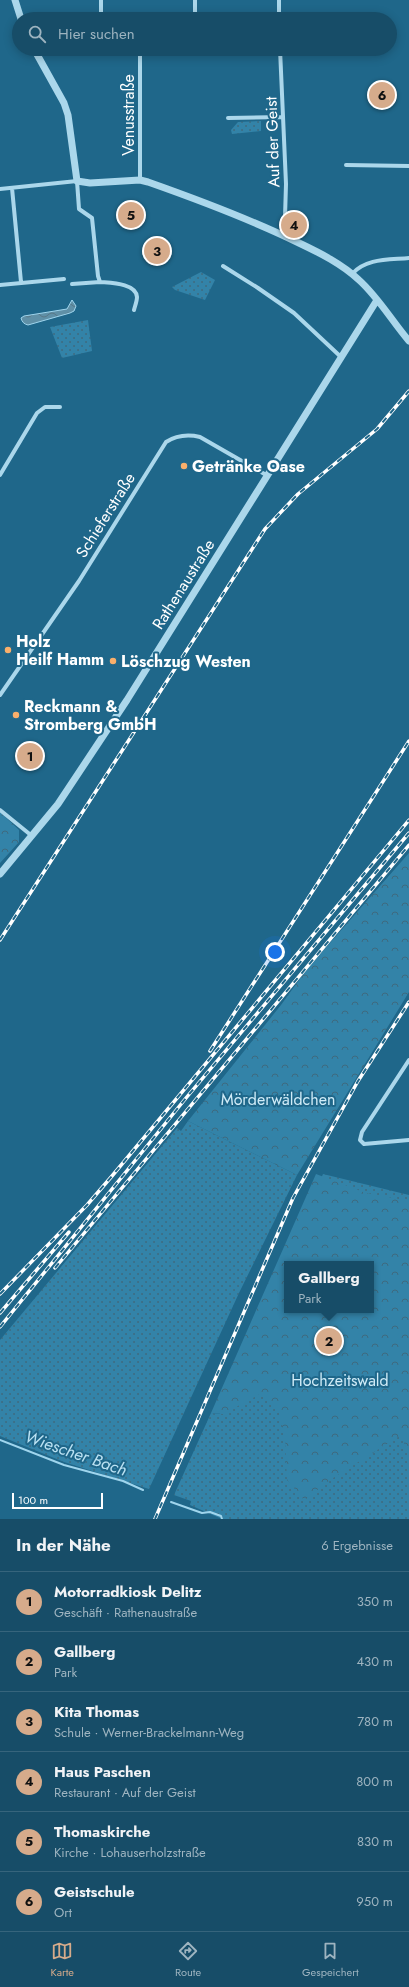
<!DOCTYPE html>
<html lang="de">
<head>
<meta charset="utf-8">
<style>
	body { margin:0; font-family:Jost,sans-serif; background:#245771; color:#f1f3f6 }
	.scale { position:absolute; left:12px; bottom:10px; width:91px; box-sizing:border-box; padding-left:4px; border:2px solid #fff; border-top:0; font-size:11px; line-height:14px; white-space:nowrap; color:#fff; -webkit-text-stroke:3px #1f678a; paint-order:stroke }
	.you { position:absolute; left:275px; top:952px; width:14px; height:14px; margin:-10px; border:3px solid #fff; border-radius:50%; background:#1a73e8; box-shadow:0 0 0 6px #1a73e833 }
	.badge { display:grid; place-items:center; width:26px; height:26px; border-radius:50%; background:#d6ab8b; color:#111; font-size:13px; font-weight:700 }
	.pin { position:absolute; translate:-50% -50%; border:2px solid #fff; box-shadow:0 1px 4px #0006 }
	.popup { position:absolute; left:284px; top:1261px; width:90px; height:52px; box-sizing:border-box; display:grid; place-content:center; border-radius:0px; background:#174d68; filter:drop-shadow(0 1px 3px #0005); font-size:13px; white-space:nowrap; color:#9eb4c0 }
	.popup b { font-size:15px; color:#f1f3f6 }
	.popup::after { content:''; position:absolute; left:50%; top:100%; margin-left:-8px; border:8px solid transparent; border-top-color:#174d68 }
	.list { margin:0; padding:0; list-style:none }
	h2 { display:flex; justify-content:space-between; align-items:center; height:52px; margin:0; padding:0 16px; font-size:17px }
	h2 small { font-size:13px; font-weight:400; color:#9eb4c0 }
	.list li { display:grid; grid-template-columns:26px 1fr auto; gap:12px; align-items:center; box-sizing:border-box; height:60px; padding:0 16px; border-top:1px solid #36647c }
	.list b { display:block; font-size:15px; white-space:nowrap }
	.list p { margin:0; font-size:13px; white-space:nowrap; color:#9eb4c0 }
	.list em { font-size:13px; font-style:normal; color:#9eb4c0 }
	.icon { flex:none; width:22px; height:22px; fill:none; stroke:currentColor; stroke-width:2; stroke-linecap:round; stroke-linejoin:round }
	.map { position:relative; flex:none; width:409px; height:1519px; overflow:hidden }
	.search { position:absolute; background:#174d68; box-shadow:0 2px 10px #0003; left:12px; right:12px; top:12px; height:44px; display:flex; align-items:center; gap:10px; box-sizing:border-box; padding:0 14px; border-radius:22px; color:#9eb4c0; font-size:15px }
	.sheet { height:412px; background:#174d68 }
	nav { display:flex; justify-content:space-around; align-items:center; box-sizing:border-box; height:56px; border-top:1px solid #36647c; background:#174d68; font-size:11px; color:#9eb4c0 }
	nav a { display:grid; justify-items:center; gap:2px }
	nav .on { color:#d6ab8b }
	.map>svg:first-child { display:block }
</style>
</head>
<body>
<div class="map">
<svg width="409" height="1519" viewBox="0 0 409 1519">
	<defs>
		<pattern id="grass-dots" width="8" height="8" patternUnits="userSpaceOnUse"><rect width="8" height="8" fill="#3383a8"/><path d="M2 2h.1M6 6h.1" fill="none" stroke="#3e6a7f" stroke-width="1.8" stroke-linecap="round"/></pattern>
		<pattern id="forest-crowns" width="20" height="18" patternUnits="userSpaceOnUse"><rect width="20" height="18" fill="#3383a8"/><path d="M2 6a3 3 0 1 1 6 0M12 15a3 3 0 1 1 6 0" fill="none" stroke="#3e6a7f"/></pattern>
		<pattern id="water-waves" width="16" height="10" patternUnits="userSpaceOnUse"><rect width="16" height="10" fill="#5f90a7"/><path d="M0 5q4-4 8 0t8 0" fill="none" stroke="#587887"/></pattern>
	</defs>
	<rect width="100%" height="100%" fill="#1f678a"/>
	<path fill="url(#grass-dots)" fill-rule="evenodd" d="M261,121V131L232,134L231,130L238,122Z
		M201,272L215,280L205,300L175,290L172,287Z
		M88,320L92,351L62,358L50,327Z
		M188,1121L297,1175L239,1293L149,1489L64,1462L0,1436V1340L177,1128L181,1131Z
		M323,1174L409,1195V1519H222L190,1505L191,1501L174,1495L211,1413L220,1414ZM287,1264H371V1310H287Z"/>
	<path fill="url(#forest-crowns)" fill-rule="evenodd" d="M0,812L19,830V842L0,863Z
		M409,853V992L297,1175L188,1121L281,1005L307,969Z
		M316,1174L366,1193L409,1201V1458L401,1435L333,1478L304,1500L287,1480L285,1438L279,1412L260,1394L223,1414L211,1413ZM287,1264H371V1310H287Z"/>
	<path fill="url(#water-waves)" stroke="#9fd5ed" d="M72,300L76,306L74,311L70,313L28,325C24,324 22,322 21,318L24,316L67,309Z"/>
	<g fill="none" stroke-linecap="round" stroke-linejoin="round">
		<path stroke="#9fd5ed" stroke-width="2" d="M0,1440L64,1465L123,1481L143,1490
			M171,1502L202,1513L210,1512L221,1516L222,1519"/>
		<path stroke="#abd7eb" stroke-width="4" d="M101,0V18
			M279,0V19
			M195,17V0
			M67,18L128,19
			M144,19L219,18
			M140,49V180
			M280,49L286,184L285,217L281,234
			M228,118L283,117
			M346,165L409,166
			M12,188L21,282
			M0,189L77,181L79,209L92,218L98,276L100,282C110,283 136,283 137,297C137,301 135,306 134,310
			M223,266L258,288L294,313L341,357
			M352,274C366,258 389,260 409,258
			M72,284L100,282
			M0,285L64,279
			M0,475L37,413L45,407H60
			M0,695L79,581L166,442C177,435 187,434 200,437L268,476
			M0,810L32,836
			M409,1060L362,1132L360,1140L364,1144L409,1140"/>
		<path stroke="#abd7eb" stroke-width="7" d="M15,0L21,19
			M34,49L64,103L68,115L77,181L90,183L140,180L148,182C199,200 250,219 299,243C320,253 342,264 359,280C378,297 392,321 409,341
			M0,874L58,804L127,700L377,300"/>
		<defs>
			<path id="rail" d="M0,940L265,529L298,494L377,429L409,391
				M210,1051L409,741
				M55,1268L409,845
				M0,1294L87,1205L112,1176L409,820
				M0,1313L69,1232
				M0,1327L186,1098L409,833
				M155,1519L293,1198L358,1081L409,1002"/>
		</defs>
		<use href="#rail" stroke="#fff" stroke-width="3.5"/>
		<use href="#rail" stroke="#1f678a" stroke-width="2" stroke-dasharray="6" stroke-linecap="butt"/>
	</g>
	<g fill="#f9af6b" stroke="#1f678a" stroke-width="1.5">
		<circle cx="184" cy="466" r="4"/>
		<circle cx="8" cy="650" r="4"/>
		<circle cx="113" cy="661" r="4"/>
		<circle cx="16" cy="715" r="4"/>
	</g>
	<g text-anchor="middle" stroke-width="4" stroke-linejoin="round" paint-order="stroke">
		<g font-size="16" fill="#fff" stroke="#1f678a">
			<text transform="translate(128 115) rotate(-90)" y="6">Venusstraße</text>
			<text transform="translate(272 142) rotate(-92)" y="6">Auf der Geist</text>
			<text transform="translate(105 515) rotate(-58)" y="6">Schieferstraße</text>
			<text transform="translate(183 584) rotate(-58)" y="6">Rathenaustraße</text>
		</g>
		<g font-size="16" font-weight="bold" fill="#fff" stroke="#1f678a" text-anchor="start">
			<text x="192" y="472">Getränke Oase</text>
			<text x="16" y="647">Holz<tspan x="16" dy="18">Heilf Hamm</tspan></text>
			<text x="121" y="667">Löschzug Westen</text>
			<text x="24" y="712">Reckmann &amp;<tspan x="24" dy="18">Stromberg GmbH</tspan></text>
		</g>
		<g font-size="16" fill="#d0ecf8" stroke="#1f678a">
			<text x="278" y="1105">Mörderwäldchen</text>
			<text x="340" y="1386">Hochzeitswald</text>
		</g>
		<g font-size="17" font-style="italic" fill="#bbe2f3" stroke="#1f678a">
			<text transform="translate(76 1453) rotate(19)" y="6">Wiescher Bach</text>
		</g>
	</g>
</svg>
<div class="scale">100 m</div>
<div class="you"></div>
<div class="pin badge" style="left:30px;top:756px">1</div>
<div class="pin badge" style="left:329px;top:1341px">2</div>
<div class="popup"><b>Gallberg</b>Park</div>
<div class="pin badge" style="left:157px;top:251px">3</div>
<div class="pin badge" style="left:294px;top:225px">4</div>
<div class="pin badge" style="left:131px;top:215px">5</div>
<div class="pin badge" style="left:382px;top:95px">6</div>
<div class="search"><svg class="icon" aria-label="search" viewBox="0 0 24 24"><circle cx="10" cy="10" r="6"/><path d="M15 15l6 6"/></svg>Hier suchen</div>
</div>
<section class="sheet">
<h2>In der Nähe<small>6 Ergebnisse</small></h2>
<ul class="list">
<li><span class="badge">1</span><div><b>Motorradkiosk Delitz</b><p>Geschäft · Rathenaustraße</p></div><em>350 m</em></li>
<li><span class="badge">2</span><div><b>Gallberg</b><p>Park</p></div><em>430 m</em></li>
<li><span class="badge">3</span><div><b>Kita Thomas</b><p>Schule · Werner-Brackelmann-Weg</p></div><em>780 m</em></li>
<li><span class="badge">4</span><div><b>Haus Paschen</b><p>Restaurant · Auf der Geist</p></div><em>800 m</em></li>
<li><span class="badge">5</span><div><b>Thomaskirche</b><p>Kirche · Lohauserholzstraße</p></div><em>830 m</em></li>
<li><span class="badge">6</span><div><b>Geistschule</b><p>Ort</p></div><em>950 m</em></li>
</ul>
</section>
<nav>
<a class="on"><svg class="icon" aria-label="map" viewBox="0 0 24 24"><path d="M3 6l6-2 6 2 6-2v14l-6 2-6-2-6 2zM9 4v14M15 6v14"/></svg>Karte</a>
<a><svg class="icon" aria-label="directions" viewBox="0 0 24 24"><path d="M12 3l9 9-9 9-9-9zM9 14v-3h6M13 9l2 2-2 2"/></svg>Route</a>
<a><svg class="icon" aria-label="saved" viewBox="0 0 24 24"><path d="M7 4h10v16l-5-4-5 4z"/></svg>Gespeichert</a>
</nav>
</body>
</html>
